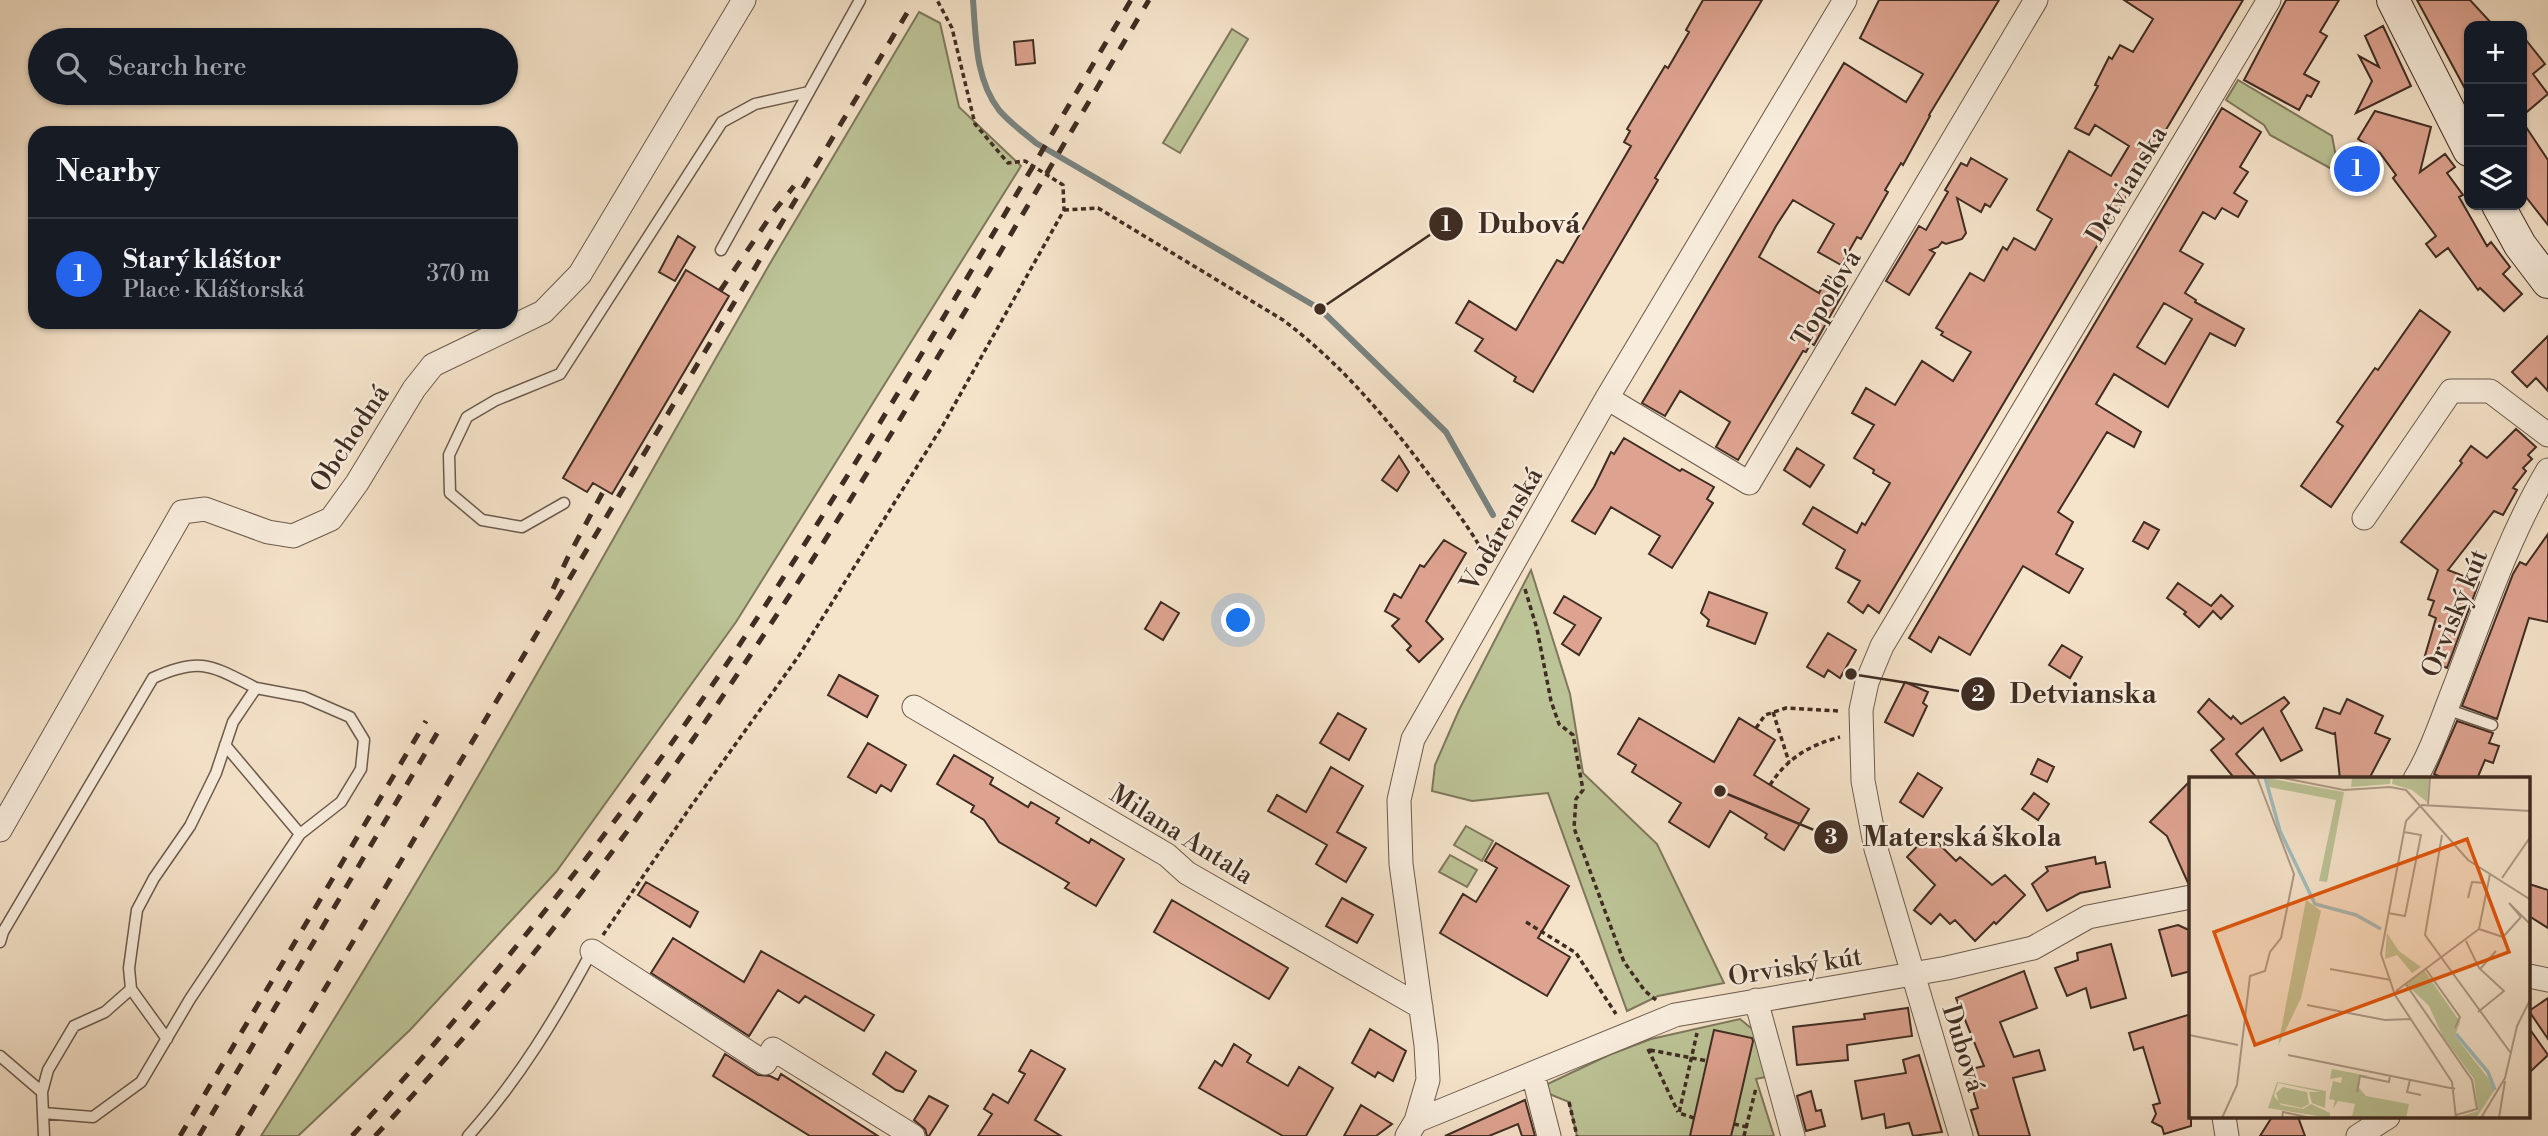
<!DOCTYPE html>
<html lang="en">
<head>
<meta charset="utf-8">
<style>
	body { margin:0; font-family:"Libre Bodoni",serif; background:#20242c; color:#f1f3f6 }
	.controls { position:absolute; right:21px; top:21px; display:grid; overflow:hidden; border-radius:14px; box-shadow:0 2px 5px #0004 }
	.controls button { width:63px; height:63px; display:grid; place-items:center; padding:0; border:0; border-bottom:2px solid #363941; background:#171b24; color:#f1f3f6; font:35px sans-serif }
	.you { position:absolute; left:1239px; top:621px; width:24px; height:24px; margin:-18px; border:5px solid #fff; border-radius:50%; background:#1a73e8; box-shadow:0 0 0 10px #1a73e833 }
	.badge { display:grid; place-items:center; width:46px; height:46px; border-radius:50%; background:#2563eb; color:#fff; font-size:23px; font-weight:700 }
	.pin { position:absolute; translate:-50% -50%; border:4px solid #fff; box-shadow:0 2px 7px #0006 }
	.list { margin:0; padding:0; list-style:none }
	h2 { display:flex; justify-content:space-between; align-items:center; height:91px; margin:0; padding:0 28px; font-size:30px }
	h2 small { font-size:23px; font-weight:400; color:#9ea1a6 }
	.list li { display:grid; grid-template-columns:46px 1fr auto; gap:21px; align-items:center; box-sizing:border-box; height:112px; padding:0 28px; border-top:2px solid #363941 }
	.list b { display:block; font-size:26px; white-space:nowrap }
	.list p { margin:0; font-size:23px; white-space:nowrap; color:#9ea1a6 }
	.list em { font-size:23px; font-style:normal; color:#9ea1a6 }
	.icon { flex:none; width:38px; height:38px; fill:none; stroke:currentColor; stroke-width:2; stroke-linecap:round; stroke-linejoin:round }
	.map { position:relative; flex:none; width:2548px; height:1136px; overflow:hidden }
	.search { position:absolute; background:#171b24; box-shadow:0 2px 5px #0004; left:28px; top:28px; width:490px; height:77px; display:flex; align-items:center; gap:18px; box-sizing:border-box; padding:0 24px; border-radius:38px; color:#9ea1a6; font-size:26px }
	.panel { position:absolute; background:#171b24; box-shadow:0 2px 5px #0004; left:28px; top:126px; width:490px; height:203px; border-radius:21px }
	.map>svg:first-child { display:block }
</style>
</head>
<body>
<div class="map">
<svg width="2548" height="1136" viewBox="0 0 2548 1136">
	<rect width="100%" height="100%" fill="#f5e3ca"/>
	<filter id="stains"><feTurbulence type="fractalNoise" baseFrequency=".00286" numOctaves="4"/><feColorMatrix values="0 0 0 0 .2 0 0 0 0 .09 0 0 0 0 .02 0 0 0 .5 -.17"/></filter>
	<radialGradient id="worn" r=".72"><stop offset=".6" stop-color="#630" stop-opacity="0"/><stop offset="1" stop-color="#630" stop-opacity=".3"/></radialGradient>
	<path fill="#bcc396" stroke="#7e785c" stroke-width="2" d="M919,12L940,23L959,107L1021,166L736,622L556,872L410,1030L298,1136H261C443,851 603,553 772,260C821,177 870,95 919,12Z
		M1232,29L1248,39L1180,153L1163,143Z
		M2238,80L2332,136L2339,173L2270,135L2264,125L2226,100Z
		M1531,570L1570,694L1583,773L1657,844L1724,983L1658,996L1627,1011L1548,793L1472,801L1432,791L1435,765L1459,710Z
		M1466,826L1493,841L1482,861L1454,845Z
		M1450,855L1477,870L1467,887L1439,872Z
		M1740,1019L1757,1033L1770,1076L1756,1079L1774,1136H1577L1569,1102L1537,1089L1609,1055L1651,1039Z"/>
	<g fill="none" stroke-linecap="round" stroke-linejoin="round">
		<path stroke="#798380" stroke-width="6" d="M973,0C976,37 975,79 999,110C1009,122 1023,132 1036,143L1320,309L1446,432L1493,515"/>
	</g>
	<path fill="#dea390" stroke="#3f2c22" stroke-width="2" fill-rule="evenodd" d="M1703,0H1762L1655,178L1658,180L1533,392L1514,381L1516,377L1475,351L1483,339L1456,323L1469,301L1516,330L1557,260L1563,263L1631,146L1624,142L1630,131L1627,129L1665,66L1668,68L1689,32L1686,30Z
		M1879,0H1999L1929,115L1930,116L1903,165L1901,163L1885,190L1888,192L1861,239L1857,237L1841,265L1818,252L1834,224L1793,200L1776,226L1759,257L1819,293L1828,276L1847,286L1814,345L1811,343L1806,352L1803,351L1738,460L1716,447L1730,422L1680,391L1665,416L1642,403L1844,63L1906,102L1923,74L1860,38Z
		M2124,0H2243L1879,613L1868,605L1863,613L1848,602L1860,581L1836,568L1845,550L1803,524L1813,507L1857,533L1862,523L1865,525L1890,483L1873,473L1874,470L1854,458L1874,425L1852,413L1866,388L1895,405L1922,361L1953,381L1971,352L1941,335L1943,332L1936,328L1970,273L1984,281L2003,247L2007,250L2014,238L2035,250L2052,219L2037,210L2069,151L2111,176L2129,146L2095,125L2089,135L2075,128L2098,86L2095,85L2109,57L2112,59L2120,45L2133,52L2153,19Z
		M2286,0H2339L2320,32L2327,36L2304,74L2319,82L2311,97L2307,95L2299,110L2244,80Z
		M2417,0H2470L2494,26H2469V96Z
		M2383,26L2411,86L2356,113L2372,81L2359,56L2379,67L2365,36Z
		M2522,35L2545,64L2533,74L2548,94L2522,116Z
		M1033,40L1035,63L1016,65L1014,42Z
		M2222,108L2261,132L2240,167L2248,172L2234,193L2247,201L2238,217L2222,208L2215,219L2203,212L2180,251L2203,264L2185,293L2196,300L2195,302L2244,329L2235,346L2210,333L2168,407L2114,374L2096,404L2141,432L2134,447L2107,432L2058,512L2073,522L2056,554L2083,569L2069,593L2023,566L1970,655L1939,637L1931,652L1909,638ZM2164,303L2192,319L2165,364L2137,347Z
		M2375,111L2431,127L2420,172L2445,154L2455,167L2447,173L2463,195L2459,197L2487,246L2491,242L2510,267L2503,274L2522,294L2504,311L2480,288L2478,290L2448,248L2436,257L2426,244L2436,236L2393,178L2396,175L2380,153L2358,139Z
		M2522,121L2548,160V225L2522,192Z
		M1971,158L2007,179L1990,207L1985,204L1981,212L1957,198L1966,233L1962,239L1946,244L1942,242L1938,247L1930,250L1935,253L1909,295L1886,281L1919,226L1926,230L1948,192L1945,190L1961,163L1967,166Z
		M678,236L695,247L675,281L659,272Z
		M686,270L729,296L612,494L593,483L587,492L563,478Z
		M2420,310L2450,332L2331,507L2301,486L2343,426L2337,422L2375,368L2378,370Z
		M2548,336V391L2536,378L2527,387L2512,372Z
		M2516,429L2536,447L2528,455L2532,459L2523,468L2526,471L2513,488L2517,490L2503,515L2494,511L2448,570L2479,582L2447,668L2424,659L2436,618L2429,615L2434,601L2428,599L2438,570L2401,542L2462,463L2460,461L2471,446L2487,458Z
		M1624,438L1680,471L1682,469L1714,487L1707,499L1713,503L1672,568L1649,554L1660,536L1611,507L1595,534L1572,521L1594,487L1611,452L1614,454Z
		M1797,448L1824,465L1810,487L1784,470Z
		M1399,456L1409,472L1397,491L1382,480Z
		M2144,522L2159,530L2148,549L2133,541Z
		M2548,534V622L2529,618L2497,719L2462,706L2513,574L2520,562L2526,565Z
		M1444,540L1466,553L1426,621L1443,639L1419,662L1407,650L1411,646L1392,626L1399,619L1385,611L1394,594L1401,598L1420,565L1424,567Z
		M2178,583L2211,606L2221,595L2233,606L2221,619L2213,611L2199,627L2184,614L2186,612L2167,598Z
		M1709,592L1767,613L1755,644L1707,626L1709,620L1701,613Z
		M1564,596L1601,618L1579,655L1562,644L1575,625L1554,613Z
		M1161,602L1179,613L1163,640L1145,629Z
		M1828,633L1856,650L1840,678L1828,670L1824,677L1807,667Z
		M2062,645L2082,657L2070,678L2049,665Z
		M839,675L878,696L867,717L828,695Z
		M1905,682L1928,692L1923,703L1927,706L1913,736L1885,722Z
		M2284,697L2289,703L2281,711L2302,750L2281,761L2263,728L2236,754L2258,779H2235L2211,750L2224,739L2198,712L2209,699L2231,719L2233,716L2241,724Z
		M2347,699L2383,716L2375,733L2390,739L2369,779H2340L2335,733L2333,734L2316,728L2324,708L2340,714Z
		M1338,713L1366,729L1349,760L1320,743Z
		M1639,718L1714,762L1739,718L1775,740L1754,775L1809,809L1784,850L1765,838L1767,834L1730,811L1709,847L1669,822L1681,803L1632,772L1636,765L1618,754Z
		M2457,721L2493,733L2489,743L2499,746L2493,763L2485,760L2477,779H2445L2434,774Z
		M868,743L906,765L891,791L881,785L876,793L848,777Z
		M954,755L993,778L990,784L1028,807L1031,802L1059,818L1056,823L1089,843L1091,839L1124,859L1096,906L1065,888L1069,883L999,842L984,820L971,812L974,806L937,784Z
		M2038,759L2054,767L2047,782L2031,774Z
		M1331,767L1363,786L1337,832L1366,848L1346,882L1316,864L1327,845L1268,811L1277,795L1306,812Z
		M1918,773L1942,788L1923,817L1900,802Z
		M2191,780V883H2188L2167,836L2150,822Z
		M2034,793L2049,804L2038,820L2022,809Z
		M1929,834L1956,861L1960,857L1992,885L2005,875L2025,895L1996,924L1994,922L1975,941L1955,920L1950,924L1940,914L1931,924L1914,910L1935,885L1907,857Z
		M1496,843L1569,886L1538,938L1570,957L1547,996L1440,933L1463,894L1476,902L1497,868L1485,861Z
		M2095,857L2096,864L2105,862L2110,887L2080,893L2047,911L2032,884L2048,871L2046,867Z
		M646,882L698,912L690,927L638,895Z
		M2529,884L2548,890V928L2529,916Z
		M1342,898L1373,915L1357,943L1326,926Z
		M1172,900L1288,968L1269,999L1154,932Z
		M2178,925L2191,931V971L2172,976L2159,930Z
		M673,938L744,982L761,951L874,1015L864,1031L805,996L799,1003L778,990L749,1036L651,973Z
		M2111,944L2126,998L2091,1008L2086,988L2067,996L2055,968L2078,960L2077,953Z
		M2024,971L2037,1008L2000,1022L2014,1057L2039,1050L2045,1070L2013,1078L2030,1136H1979L1971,1110L1978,1108L1967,1070L1984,1066L1956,998Z
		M2548,998V1039L2529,1011Z
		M1908,1008L1912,1036L1847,1045L1848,1060L1797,1065L1793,1027L1865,1019L1864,1014Z
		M2191,1014V1126L2164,1134L2162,1127L2152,1122L2156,1114L2153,1105L2160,1103L2143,1047L2134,1050L2129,1033Z
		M2529,1028L2548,1055L2529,1073Z
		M1370,1029L1406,1051L1393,1081L1378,1072L1375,1077L1352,1063Z
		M1714,1030L1752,1038L1753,1041L1734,1124L1731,1136H1690Z
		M1234,1044L1251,1055L1247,1062L1288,1086L1299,1067L1333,1088L1306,1136H1283L1199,1088L1215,1061L1222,1066Z
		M1031,1050L1065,1069L1035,1120L1061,1136H978L992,1114L984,1109L993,1094L1008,1103L1025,1074L1019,1071Z
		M886,1052L916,1071L903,1092L896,1090L873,1074Z
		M725,1054L758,1075L770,1076L778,1080L781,1074L878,1136H810L713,1076Z
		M1919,1055L1942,1132L1913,1136L1909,1123L1886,1128L1884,1114L1862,1119L1855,1081L1906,1073L1903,1060Z
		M1811,1091L1816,1111L1821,1110L1825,1126L1806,1131L1797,1096Z
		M929,1096L948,1106L929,1136H927L925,1129L914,1120Z
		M1525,1100L1535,1136H1522L1518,1124L1489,1136H1445Z
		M1361,1105L1392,1124L1376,1136H1344Z
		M2272,1117H2298L2305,1136H2260Z"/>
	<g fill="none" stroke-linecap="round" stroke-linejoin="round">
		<defs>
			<path id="lane" d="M721,250L860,0
				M564,503L522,527L482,520L450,493L449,455L467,417L496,400L560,374L722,122L755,104L809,92
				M2446,709L2492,725
				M225,745L300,834
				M0,942L3,932L153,678C201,656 212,666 256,688
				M131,989L167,1039
				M0,1056L42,1092L44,1136
				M42,1092L48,1070L74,1026L105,1012L131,989L129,968L137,910L154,878L190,826L216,773L233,722L256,688L304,697L350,717L364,740L361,769L341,802L300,834L190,999L141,1082L93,1117L43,1113
				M468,1136C518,1081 557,1016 592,951"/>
			<path id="street" d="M1607,398L1749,483L2036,0
				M2364,518L2451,391H2490L2548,435
				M914,707L1167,855L1187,873L1421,1007
				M2415,779C2432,751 2443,716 2455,686C2483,613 2508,537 2548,470
				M0,830L182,512L205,509L268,532L293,536L331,519L357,483L414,389L433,365L543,312L580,274L744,0
				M592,951L765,1063L773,1049L913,1136
				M2529,976L2548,980
				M1756,1000L1793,1136
				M1533,1074L1549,1136
				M2224,1117L2227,1136
				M1416,1121L1675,1015L1947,968L2033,948L2088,917L2191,897
				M1407,1136L1416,1121L1428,1080L1426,1045L1401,864L1399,800L1413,739L1607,398L1845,0
				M1961,1136L1876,849L1863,781L1861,710L1867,682L1882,646L2269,0
				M2358,1136L2388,1117"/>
			<path id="secondary" d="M2393,0L2469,150
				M2498,205L2520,245L2548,282"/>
		</defs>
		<use href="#lane" stroke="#6c5a4c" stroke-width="13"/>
		<use href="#street" stroke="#6c5a4c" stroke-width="25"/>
		<use href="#secondary" stroke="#3f2c22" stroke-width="34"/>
		<path stroke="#3f2c22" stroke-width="3.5" stroke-dasharray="5 3.5" stroke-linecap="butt" d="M1064,210L1098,208L1283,320C1339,362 1385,416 1427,472C1449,501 1471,529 1488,561
			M1525,589L1537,629L1551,701L1559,724L1573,735L1583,790L1576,799L1574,828L1624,962L1645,991L1656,1000
			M1773,712L1789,762
			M1756,728L1765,715L1786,708L1840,711
			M1770,785C1787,758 1810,745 1840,737
			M1526,922L1576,953L1616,1014
			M603,935L689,809L798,657L943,425L1064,210L1063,185L1025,161L1008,163L975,124L952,28L937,0
			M1648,1049L1678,1112
			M1650,1050L1708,1061
			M1569,1102L1577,1136
			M1694,1118L1679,1113L1697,1033
			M1734,1124L1747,1127
			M1744,1136L1756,1088"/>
		<use href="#lane" stroke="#f8eddd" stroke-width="10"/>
		<use href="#street" stroke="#f8eddd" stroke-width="23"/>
		<use href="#secondary" stroke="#f8eddd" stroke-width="32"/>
		<path stroke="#3f2c22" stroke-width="5" stroke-dasharray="12 12" stroke-linecap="butt" d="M720,291L772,214L794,186
			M553,589L568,557L604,490
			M180,1136L426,721
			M199,1136L439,730
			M237,1136L907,13
			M352,1136C497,978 632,808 750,629C884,424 1006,211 1131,0
			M375,1136C692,800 915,394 1149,0"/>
	</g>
	<g text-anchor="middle" stroke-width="5" stroke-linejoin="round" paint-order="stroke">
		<g font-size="26" fill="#3f2c22" stroke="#f8eddd">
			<text transform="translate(2126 184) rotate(-59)" y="9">Detvianska</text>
			<text transform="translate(1826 298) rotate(-59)" y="9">Topoľová</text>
			<text transform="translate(349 438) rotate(-57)" y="9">Obchodná</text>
			<text transform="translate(1501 529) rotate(-60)" y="9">Vodárenská</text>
			<text transform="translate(2454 613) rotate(-68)" y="9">Orviský kút</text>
			<text transform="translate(1182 834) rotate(32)" y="9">Milana Antala</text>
			<text transform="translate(1795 966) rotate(-9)" y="9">Orviský kút</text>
			<text transform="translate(1964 1048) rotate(73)" y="9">Dubová</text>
		</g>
	</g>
	<g transform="translate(2189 777)">
		<rect width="341" height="341" fill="#f5e3ca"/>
		<path d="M163,0H202L201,7L162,10ZM204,0H240L238,25L223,13L203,7ZM78,1L155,15L138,105L130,104L147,23L80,10ZM117,123L132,134L112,221L89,269ZM198,156L210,174L232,190L223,196L208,178L196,182ZM235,193L271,245L266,259L303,306L305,314L287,341L269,340L289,334L285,302L253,258L240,229L217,207ZM143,292L180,299H171L170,311L177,319L220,327L217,341H142L163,339L166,327L149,324L144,332L146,323L140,322L144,304L152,306L153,300L141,302ZM88,305L137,314L136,331L123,326L120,315H132L89,306L85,319L92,328L114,332L122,327L141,336V341L79,331ZM94,310L118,315L120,327L113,331L90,326L87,316Z" fill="#bcc396"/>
		<path fill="none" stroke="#9fbdbe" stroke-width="3.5" d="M76,0L91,54L126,127L167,138L192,152M267,257L299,295L306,313"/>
		<path fill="none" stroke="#ac9a87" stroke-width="2" d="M89,0L155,13L201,10L217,13L279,83L342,123M239,27L241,0M232,28L217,44L192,177L206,218L263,305L267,341M232,28L342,34M253,58L236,158L321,275M313,101L342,59M279,121L283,105L296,106M199,136L216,139L232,58L215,55M332,140L320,126L342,148M290,152L314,160L332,140M277,164L290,191L315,214L289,235M236,191L271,240L266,251M141,192L202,203M291,192L307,174M216,206L283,303L288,332L267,338M207,214L290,152L301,97M118,228L196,243L222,242M0,258L49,268M99,278L266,312M221,303L218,315L232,318M168,315L171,299L200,305L201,299M33,341L48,308L61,199L76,194L81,175L92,161L105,97L68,0M93,341L94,335L122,341M292,341L316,301L328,249L342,221M310,341L316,304"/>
		<path fill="#e0570d" fill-opacity="0.15" stroke="#e0570d" stroke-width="3.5" d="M278,62L320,175L66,268L25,155Z"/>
		<rect width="341" height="341" fill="none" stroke="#3f2c22" stroke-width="3.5"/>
	</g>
	<path fill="none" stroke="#3f2c22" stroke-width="2.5" d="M1320 309L1446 224M1851 674L1978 694M1720 791L1831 837"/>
	<g fill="#3f2c22" stroke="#f8eddd" stroke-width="2.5">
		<circle cx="1320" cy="309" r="7"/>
		<circle cx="1851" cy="674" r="7"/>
		<circle cx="1720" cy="791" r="7"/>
		<circle cx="1446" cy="224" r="18"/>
		<circle cx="1978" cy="694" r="18"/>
		<circle cx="1831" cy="837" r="18"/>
	</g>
	<g font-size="21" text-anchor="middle" font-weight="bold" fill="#fff">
		<text x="1446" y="231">1</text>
		<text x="1978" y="701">2</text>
		<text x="1831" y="844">3</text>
	</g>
	<g font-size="28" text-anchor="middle" font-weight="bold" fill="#3f2c22" stroke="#f8eddd" stroke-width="5" stroke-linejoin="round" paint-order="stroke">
		<text x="1529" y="233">Dubová</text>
		<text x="2083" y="703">Detvianska</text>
		<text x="1962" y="846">Materská škola</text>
	</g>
	<rect width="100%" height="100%" filter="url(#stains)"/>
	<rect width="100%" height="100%" fill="url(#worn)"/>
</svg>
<div class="controls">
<button>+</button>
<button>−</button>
<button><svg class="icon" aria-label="layers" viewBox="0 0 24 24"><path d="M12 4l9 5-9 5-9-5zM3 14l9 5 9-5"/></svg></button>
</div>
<div class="you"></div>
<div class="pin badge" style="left:2357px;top:169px">1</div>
<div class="search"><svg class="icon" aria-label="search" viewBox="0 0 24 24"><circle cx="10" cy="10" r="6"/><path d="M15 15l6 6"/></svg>Search here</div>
<section class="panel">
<h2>Nearby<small></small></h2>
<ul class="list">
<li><span class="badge">1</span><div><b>Starý kláštor</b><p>Place · Kláštorská</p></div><em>370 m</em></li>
</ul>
</section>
</div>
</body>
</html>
